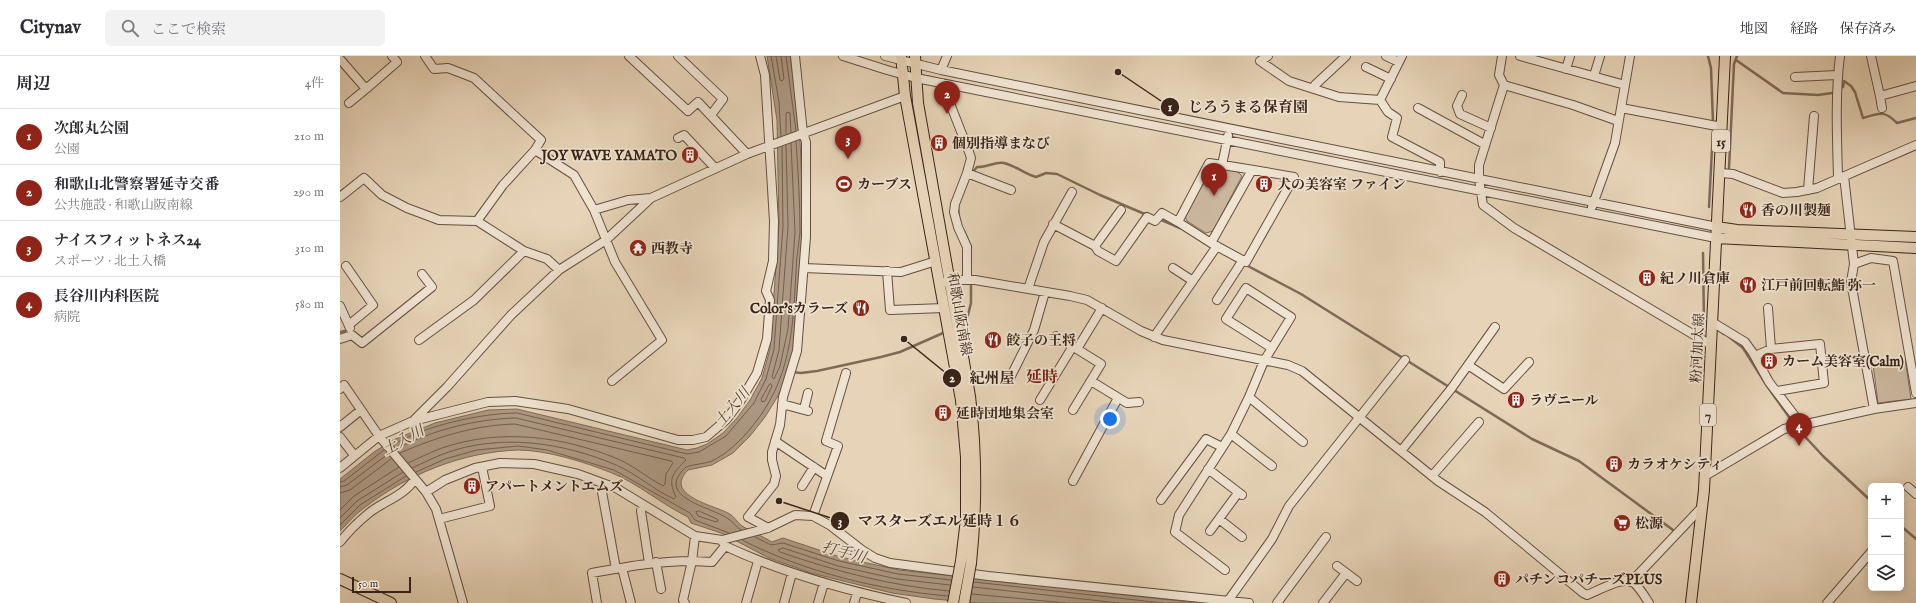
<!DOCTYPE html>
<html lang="ja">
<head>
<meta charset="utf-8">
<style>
	body { margin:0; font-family:"IM FELL English","Noto Serif JP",serif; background:#f2f2f3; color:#2b2b33 }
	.controls { position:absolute; right:12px; bottom:12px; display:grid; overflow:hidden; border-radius:6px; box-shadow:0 2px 10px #0003 }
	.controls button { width:36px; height:36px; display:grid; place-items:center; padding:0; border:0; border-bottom:1px solid #e1e1e2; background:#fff; color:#2b2b33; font:20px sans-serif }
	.scale { position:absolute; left:12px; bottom:10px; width:59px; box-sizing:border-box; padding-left:4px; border:2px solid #3a2418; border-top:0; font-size:11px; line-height:14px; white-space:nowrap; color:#3a2418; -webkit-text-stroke:3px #efe3d1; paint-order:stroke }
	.you { position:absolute; left:770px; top:363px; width:14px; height:14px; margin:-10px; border:3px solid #fff; border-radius:50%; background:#1a73e8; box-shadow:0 0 0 6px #1a73e833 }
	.badge { display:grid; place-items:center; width:26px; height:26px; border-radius:50%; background:#8f2418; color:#fff; font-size:13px; font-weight:700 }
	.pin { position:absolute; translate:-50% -33px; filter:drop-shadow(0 1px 2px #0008) }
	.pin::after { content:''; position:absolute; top:21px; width:14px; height:12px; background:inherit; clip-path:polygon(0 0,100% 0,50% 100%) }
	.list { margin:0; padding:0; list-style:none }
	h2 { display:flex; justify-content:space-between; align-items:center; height:52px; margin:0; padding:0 16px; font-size:17px }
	h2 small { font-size:13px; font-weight:400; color:#7c7c81 }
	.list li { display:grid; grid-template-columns:26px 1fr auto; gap:12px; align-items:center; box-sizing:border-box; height:56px; padding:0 16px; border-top:1px solid #e1e1e2 }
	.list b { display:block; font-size:15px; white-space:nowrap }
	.list p { margin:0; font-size:13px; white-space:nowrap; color:#7c7c81 }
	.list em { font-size:13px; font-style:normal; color:#7c7c81 }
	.icon { flex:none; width:22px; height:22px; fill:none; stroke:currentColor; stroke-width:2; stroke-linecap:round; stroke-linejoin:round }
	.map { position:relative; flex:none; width:1576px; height:547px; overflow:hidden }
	header { display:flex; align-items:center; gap:24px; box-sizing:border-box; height:56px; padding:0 20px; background:#fff; border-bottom:1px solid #e1e1e2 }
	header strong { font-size:19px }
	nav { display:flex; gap:22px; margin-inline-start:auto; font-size:14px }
	.search { width:280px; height:36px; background:#f2f2f3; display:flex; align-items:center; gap:10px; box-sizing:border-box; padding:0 14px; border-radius:6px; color:#7c7c81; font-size:15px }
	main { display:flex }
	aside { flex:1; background:#fff }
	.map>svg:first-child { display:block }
</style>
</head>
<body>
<header>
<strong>Citynav</strong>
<div class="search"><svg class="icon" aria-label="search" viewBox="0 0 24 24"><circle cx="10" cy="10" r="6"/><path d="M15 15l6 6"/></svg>ここで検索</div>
<nav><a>地図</a><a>経路</a><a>保存済み</a></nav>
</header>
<main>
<aside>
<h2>周辺<small>4件</small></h2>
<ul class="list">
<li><span class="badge">1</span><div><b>次郎丸公園</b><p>公園</p></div><em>210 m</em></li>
<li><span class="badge">2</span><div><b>和歌山北警察署延寺交番</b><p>公共施設 · 和歌山阪南線</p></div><em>290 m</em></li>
<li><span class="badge">3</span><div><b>ナイスフィットネス24</b><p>スポーツ · 北土入橋</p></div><em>310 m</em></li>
<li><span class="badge">4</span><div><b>長谷川内科医院</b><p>病院</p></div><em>580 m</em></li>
</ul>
</aside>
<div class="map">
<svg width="1576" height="547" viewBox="0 0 1576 547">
	<rect width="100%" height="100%" fill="#e7d4b8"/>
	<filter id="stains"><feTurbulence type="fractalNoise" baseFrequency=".005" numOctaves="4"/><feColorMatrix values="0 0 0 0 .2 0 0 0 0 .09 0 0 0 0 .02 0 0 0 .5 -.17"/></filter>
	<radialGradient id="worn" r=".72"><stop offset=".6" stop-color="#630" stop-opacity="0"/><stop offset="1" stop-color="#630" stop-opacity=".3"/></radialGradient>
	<path fill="#cab69d" stroke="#826d5a" d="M874,111L898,116L902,120L873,175L866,177L847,165L845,160L870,113Z
		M1565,303L1571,343L1538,347L1533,308Z"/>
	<path fill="#ac9882" stroke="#7e6a58" d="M427,0H450L459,61L464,177L457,274L449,313L438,340L425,361L410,380L393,397L372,409L348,414C323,439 373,449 388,457C394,460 397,466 402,470C412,476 422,480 432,486L443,482L500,501L559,514L858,547H640L594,543L552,537L471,517L429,502L381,477L351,467L348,461C323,449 297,427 272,417C245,406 206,394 178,394C122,396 68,418 24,452C15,458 8,467 0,475V423L34,396L53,384L95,367L148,354L177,353L347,394L357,392L367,388L383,377L397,362L410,344L422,322L430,293L439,169L437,64Z"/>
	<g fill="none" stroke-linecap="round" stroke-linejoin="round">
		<path stroke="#735e4d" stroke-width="1" d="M431,0L439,46L441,80
			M436,0L440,24L442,25L444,23L441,0
			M446,0L456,75
			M446,78V58L447,56L450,57L451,77
			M446,89L448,170L439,294L432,321L434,323L440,310L448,273L455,176L451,87
			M431,328L432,330L425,345L422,346L421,343L429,329Z
			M53,389C83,370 142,357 177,357L347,398L359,396L386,380L414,347L426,323L434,293L443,170L442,91
			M56,393C92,374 136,363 176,362L344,402L346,404C333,417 327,422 336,441L334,443C314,434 297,418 276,409C222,386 159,377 103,398C93,402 83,407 72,412
			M60,397C97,381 135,369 175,368L331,405L333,407L326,418L325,428L323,430C308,422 294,410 278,403C222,380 161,372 102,392C91,396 79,402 68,407
			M76,416L105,403L137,394L178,390L207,394L274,414L350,457L355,464L389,477
			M0,426L4,425L44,394
			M0,431L7,429L48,398
			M0,437L10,434L51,403
			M0,454L14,440L59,411
			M359,455L377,463L378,465L376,466L358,460L356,456Z
			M0,462L17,445L63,416
			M0,469L20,449L66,420
			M401,474C396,471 393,465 387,462C371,451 313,441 346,411C354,408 364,408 372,405C388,397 400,385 411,372C451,324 453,274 456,215C456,202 459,189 460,176C460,146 458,115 456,85
			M415,481L431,489L443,487L499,505L558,518L611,524
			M402,484C465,516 538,534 608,540
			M634,526L823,547
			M633,531L779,547
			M609,535C551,530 495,515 440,496L438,494L443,492L498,510L557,523L610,529
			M632,538L726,547"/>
		<path stroke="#7e6a58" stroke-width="2.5" d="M1368,0L1371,12L1373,67
			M1396,4L1443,37L1478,39L1492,37
			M1501,32L1503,31L1504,25L1511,30L1515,36L1523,62C1540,57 1544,54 1557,67L1576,62
			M1389,112L1394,8L1397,0
			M632,117L637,111C646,112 656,105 664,107C676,110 685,118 696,121L706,117L717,118L760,139L807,159
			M618,151L619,161
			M1369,151L1373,74
			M819,163L840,172
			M624,175L631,191
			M1363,197L1364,267
			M904,208L961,238L1192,383L1239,405L1333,474
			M627,263L631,247V226
			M1378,274L1384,278
			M0,276L5,275
			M1388,280L1403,292L1427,330L1454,368
			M452,316L461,317L477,315L541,301L560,296L603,277
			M1457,372L1483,400L1531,445
			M1561,470L1576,483"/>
		<defs>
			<path id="minor" d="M85,0L94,13L108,12L134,22L201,84L195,94L163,129L137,165
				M289,0L348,55L358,46L407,98
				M338,0L383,43L371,59
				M503,0L547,14L576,22L1376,182
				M545,0L601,14L1377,171
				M928,0L920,5L949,25L999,41L1040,44L1048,56L1057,62L1052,81L1100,106V116
				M1046,0L1059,6
				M1162,0L1159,19L1164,29L1139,109V123L1143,149L1174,172L1371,289
				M1180,0L1285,29L1281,52L1382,71
				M1531,0L1540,40
				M0,3L26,33L9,47
				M1026,11L1051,23
				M1226,13L1230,0
				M601,14L607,0
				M1254,20L1260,0
				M1455,21L1497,19
				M602,27L629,96L631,102L627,117
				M975,29L1006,0
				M1164,29L1233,49L1278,65
				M1285,29L1290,0
				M26,33L57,6L52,0
				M1122,39L1117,50L1120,58L1151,72
				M1040,44L1062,0
				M1078,52L1144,88
				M1542,52L1540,40L1576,30
				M338,82L344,79L375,112
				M195,94L234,119L254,154L275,206L322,284L272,325
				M882,109L888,80
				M1380,117L1393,118L1443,137L1457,136L1477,132L1576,89
				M1504,120L1514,208L1511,226L1534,353
				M1498,122C1497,81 1495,40 1500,0
				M1468,134L1474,60
				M0,141L24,122L42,139L67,152L99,164L137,165L184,195L207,203L219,214
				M1252,151L1275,87L1281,52
				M254,154L288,144L311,142
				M781,154L755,190L758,195L776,205L807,161L815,165L822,157L838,166
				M713,168L755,190
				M871,187L906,206L954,121C926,116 897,111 869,107L838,166L871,187L912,114
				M1514,208L1531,202L1553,205L1576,337
				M6,210L33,249L10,268
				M464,212L561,216L596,205
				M833,212L853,225
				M547,215L550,254L604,252
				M627,224V191L618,171L614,156L615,148L627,117L671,134
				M600,227L617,224H635L730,240L747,244L801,275L823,284L948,309L962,315L1098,425L1145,456L1243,537L1247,539C1258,535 1284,519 1294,527C1300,532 1305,541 1309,547
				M688,233L704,186L732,136
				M877,244L903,204
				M0,250L10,272
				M1428,252L1431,293
				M1372,266L1405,286L1413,297L1429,326L1461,368
				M716,280L761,308L733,354
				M814,281L877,190
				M0,283L12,279L22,287L92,231L82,218
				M79,284L134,244L184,195
				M932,292L886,263L906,232L951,261L924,305L909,341L963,386
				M737,293L762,252
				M1415,300L1431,293L1480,288L1484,327L1437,335
				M1128,309L1164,333L1189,306
				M669,324L694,274L705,236
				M751,325L787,347L799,346
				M0,333L4,329L39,380L86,436L96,453L123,547
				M909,341L891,378L932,410
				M700,344L733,290
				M442,348L468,355
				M464,353L468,337
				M73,365L148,346L175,345L228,353L338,384H353L366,381L386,364L401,344L417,317L427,283L430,244L426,235L433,205L434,165L425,19L420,0
				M0,371L21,354
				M0,381L14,399
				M435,385L487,420
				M1061,395L1111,333L1155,271
				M0,412L39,380L73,365L107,331L171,259L219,214L266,184L311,142L407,98L565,40
				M868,413L902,439
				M1092,420L1139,366
				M1365,420L1444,373L1534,353L1576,347
				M733,425L778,342
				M462,430L474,411
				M1568,431L1576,438
				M86,436L105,424L135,412L160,407L194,408L238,418L276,432L355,480L382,484L428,472L455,459L473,460L491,470L522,494L535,502L550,507L648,520L909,547
				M262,436L276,513
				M821,444L866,383L882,391
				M301,455L309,507
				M473,460L498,390L486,385L506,317
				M99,463L150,450L142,411
				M879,463L902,481
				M428,472L408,461L434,428L436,420L432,404V396L440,369L443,341L457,295L466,181V86L463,77L455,0
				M870,475L898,437
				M0,486C8,476 18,466 29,457C44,445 64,440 75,423
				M385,490C443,517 504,534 566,547
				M316,506L321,533
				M997,510L1017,525
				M282,512L291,547
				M885,514L835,476L839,459L891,378
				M1291,526L1362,451
				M888,545L932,483L949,450L1065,304
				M257,547L252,517C285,511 318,505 352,505L355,480
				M345,547L343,544L352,505L372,506L385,490L382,485
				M406,547L418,505
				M444,547L452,517
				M478,547L484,527
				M514,547L517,537
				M937,547L986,481
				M983,547L1006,517
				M1487,547L1531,496"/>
			<path id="major" d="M561,0L565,40L621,344L626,401V463L621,505
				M575,0L578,47L630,340C637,397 637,449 631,507
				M1377,171L1397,174L1576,181
				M1376,182L1576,192
				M0,523L51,547
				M1351,547L1364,434L1385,0"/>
		</defs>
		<use href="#minor" stroke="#655040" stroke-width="10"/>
		<use href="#major" stroke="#3a2418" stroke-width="12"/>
		<use href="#minor" stroke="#efe3d1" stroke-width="8"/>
		<use href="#major" stroke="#e7d4b8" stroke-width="10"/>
		<defs>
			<path id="major-bridge" d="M613,547L621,505
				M624,547L631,507"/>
		</defs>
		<use href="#major-bridge" stroke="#3a2418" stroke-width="12" stroke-linecap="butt"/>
		<use href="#major-bridge" stroke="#e7d4b8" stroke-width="10"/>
	</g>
	<defs>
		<symbol id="building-disc" viewBox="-11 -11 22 22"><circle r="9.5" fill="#8f2418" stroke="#efe3d1"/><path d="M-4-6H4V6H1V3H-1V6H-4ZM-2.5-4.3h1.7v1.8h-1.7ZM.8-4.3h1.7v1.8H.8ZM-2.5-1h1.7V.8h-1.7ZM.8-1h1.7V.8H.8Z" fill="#fff"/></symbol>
		<symbol id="stadium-disc" viewBox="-11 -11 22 22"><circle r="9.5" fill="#8f2418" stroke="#efe3d1"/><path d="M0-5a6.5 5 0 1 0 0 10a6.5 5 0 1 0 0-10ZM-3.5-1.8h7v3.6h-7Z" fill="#fff"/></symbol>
		<symbol id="restaurant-disc" viewBox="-11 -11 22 22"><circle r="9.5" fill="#8f2418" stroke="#efe3d1"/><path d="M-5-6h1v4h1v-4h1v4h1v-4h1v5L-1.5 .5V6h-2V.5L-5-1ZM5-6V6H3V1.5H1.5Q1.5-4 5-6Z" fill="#fff"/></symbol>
		<symbol id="temple-disc" viewBox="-11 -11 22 22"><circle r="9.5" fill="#8f2418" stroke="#efe3d1"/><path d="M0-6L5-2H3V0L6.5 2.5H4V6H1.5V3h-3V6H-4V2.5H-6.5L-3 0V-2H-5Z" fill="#fff"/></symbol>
		<symbol id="supermarket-disc" viewBox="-11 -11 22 22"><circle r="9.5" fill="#8f2418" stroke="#efe3d1"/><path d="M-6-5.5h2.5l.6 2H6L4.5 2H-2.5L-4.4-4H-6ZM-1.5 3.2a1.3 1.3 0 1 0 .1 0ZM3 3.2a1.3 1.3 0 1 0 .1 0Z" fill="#fff"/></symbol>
	</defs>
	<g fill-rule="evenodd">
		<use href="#building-disc" x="589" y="77" width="20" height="20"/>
		<use href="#building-disc" x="340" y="89" width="20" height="20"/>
		<use href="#stadium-disc" x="494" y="118" width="20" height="20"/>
		<use href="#building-disc" x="914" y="118" width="20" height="20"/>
		<use href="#restaurant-disc" x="1398" y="144" width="20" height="20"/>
		<use href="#temple-disc" x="288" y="182" width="20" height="20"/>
		<use href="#building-disc" x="1297" y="212" width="20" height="20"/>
		<use href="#restaurant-disc" x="1398" y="219" width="20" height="20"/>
		<use href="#restaurant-disc" x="511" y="242" width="20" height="20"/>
		<use href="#restaurant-disc" x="643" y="274" width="20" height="20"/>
		<use href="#building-disc" x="1419" y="295" width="20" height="20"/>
		<use href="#building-disc" x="1166" y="334" width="20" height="20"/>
		<use href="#building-disc" x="593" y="347" width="20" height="20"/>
		<use href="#building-disc" x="1264" y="398" width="20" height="20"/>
		<use href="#building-disc" x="122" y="420" width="20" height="20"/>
		<use href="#supermarket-disc" x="1272" y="457" width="20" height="20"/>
		<use href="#building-disc" x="1152" y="513" width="20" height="20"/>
	</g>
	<g text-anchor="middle" stroke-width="3.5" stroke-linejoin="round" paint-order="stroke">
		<g fill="#efe3d1" stroke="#705d50" stroke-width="1">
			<rect x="1372" y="74" width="18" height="22" rx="3"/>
			<rect x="1360" y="348" width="16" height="22" rx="3"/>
		</g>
		<g font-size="13" font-weight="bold" fill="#3a2418">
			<text x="1381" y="90">15</text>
			<text x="1368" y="364">7</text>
		</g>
		<g font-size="14" font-weight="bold" fill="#3a2418" stroke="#efe3d1" text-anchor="start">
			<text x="612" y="92">個別指導まなび</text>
			<text x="337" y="104" text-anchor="end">JOY WAVE YAMATO</text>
			<text x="517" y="133">カーブス</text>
			<text x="937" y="133">犬の美容室 ファイン</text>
			<text x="1421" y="159">香の川製麺</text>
			<text x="311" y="197">西教寺</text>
			<text x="1320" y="227">紀ノ川倉庫</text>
			<text x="1421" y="234">江戸前回転鮨 弥一</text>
			<text x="508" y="257" text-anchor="end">Color'sカラーズ</text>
			<text x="666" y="289">餃子の王将</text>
			<text x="1442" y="310">カーム美容室(Calm)</text>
			<text x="1189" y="349">ラヴニール</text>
			<text x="616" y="362">延時団地集会室</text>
			<text x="1287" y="413">カラオケシティ</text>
			<text x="145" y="435">アパートメントエムズ</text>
			<text x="1295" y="472">松源</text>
			<text x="1175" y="528">パチンコパチーズPLUS</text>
		</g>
		<g font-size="14" fill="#3a2418" stroke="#efe3d1">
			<text transform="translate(620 258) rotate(80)" y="5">和歌山阪南線</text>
			<text transform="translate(1357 292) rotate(-87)" y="5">粉河加太線</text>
		</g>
		<g font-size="15" font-style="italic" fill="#5c4738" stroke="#efe3d1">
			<text transform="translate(392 351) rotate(-50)" y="5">土入川</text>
			<text transform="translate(63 384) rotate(-29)" y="5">土入川</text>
			<text transform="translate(504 496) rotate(15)" y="5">打手川</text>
		</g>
		<g font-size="16" font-weight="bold" fill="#7a1f14" stroke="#efe3d1">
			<text x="702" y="326">延時</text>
		</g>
	</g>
	<path fill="none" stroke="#3a2418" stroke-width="1.5" d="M778 16L830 51M564 283L612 322M439 445L500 465"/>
	<g fill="#3a2418" stroke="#efe3d1" stroke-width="1.5">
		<circle cx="778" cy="16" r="4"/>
		<circle cx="564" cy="283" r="4"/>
		<circle cx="439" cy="445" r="4"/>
		<circle cx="830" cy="51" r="10"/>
		<circle cx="612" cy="322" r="10"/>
		<circle cx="500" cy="465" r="10"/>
	</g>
	<g font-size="12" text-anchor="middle" font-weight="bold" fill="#fff">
		<text x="830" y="55">1</text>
		<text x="612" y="326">2</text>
		<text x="500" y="469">3</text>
	</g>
	<g font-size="15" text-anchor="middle" font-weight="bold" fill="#3a2418" stroke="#efe3d1" stroke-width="3.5" stroke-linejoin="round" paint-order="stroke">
		<text x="908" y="56">じろうまる保育園</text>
		<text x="652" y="327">紀州屋</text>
		<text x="600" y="470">マスターズエル延時１６</text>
	</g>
	<rect width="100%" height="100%" filter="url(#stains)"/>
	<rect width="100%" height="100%" fill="url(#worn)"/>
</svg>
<div class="controls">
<button>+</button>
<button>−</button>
<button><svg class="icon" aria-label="layers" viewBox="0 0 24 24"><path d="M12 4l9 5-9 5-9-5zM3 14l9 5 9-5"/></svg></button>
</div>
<div class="scale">50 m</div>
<div class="you"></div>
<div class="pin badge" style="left:874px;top:140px">1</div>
<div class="pin badge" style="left:607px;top:58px">2</div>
<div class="pin badge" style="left:508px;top:103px">3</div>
<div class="pin badge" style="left:1459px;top:390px">4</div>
</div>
</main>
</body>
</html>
